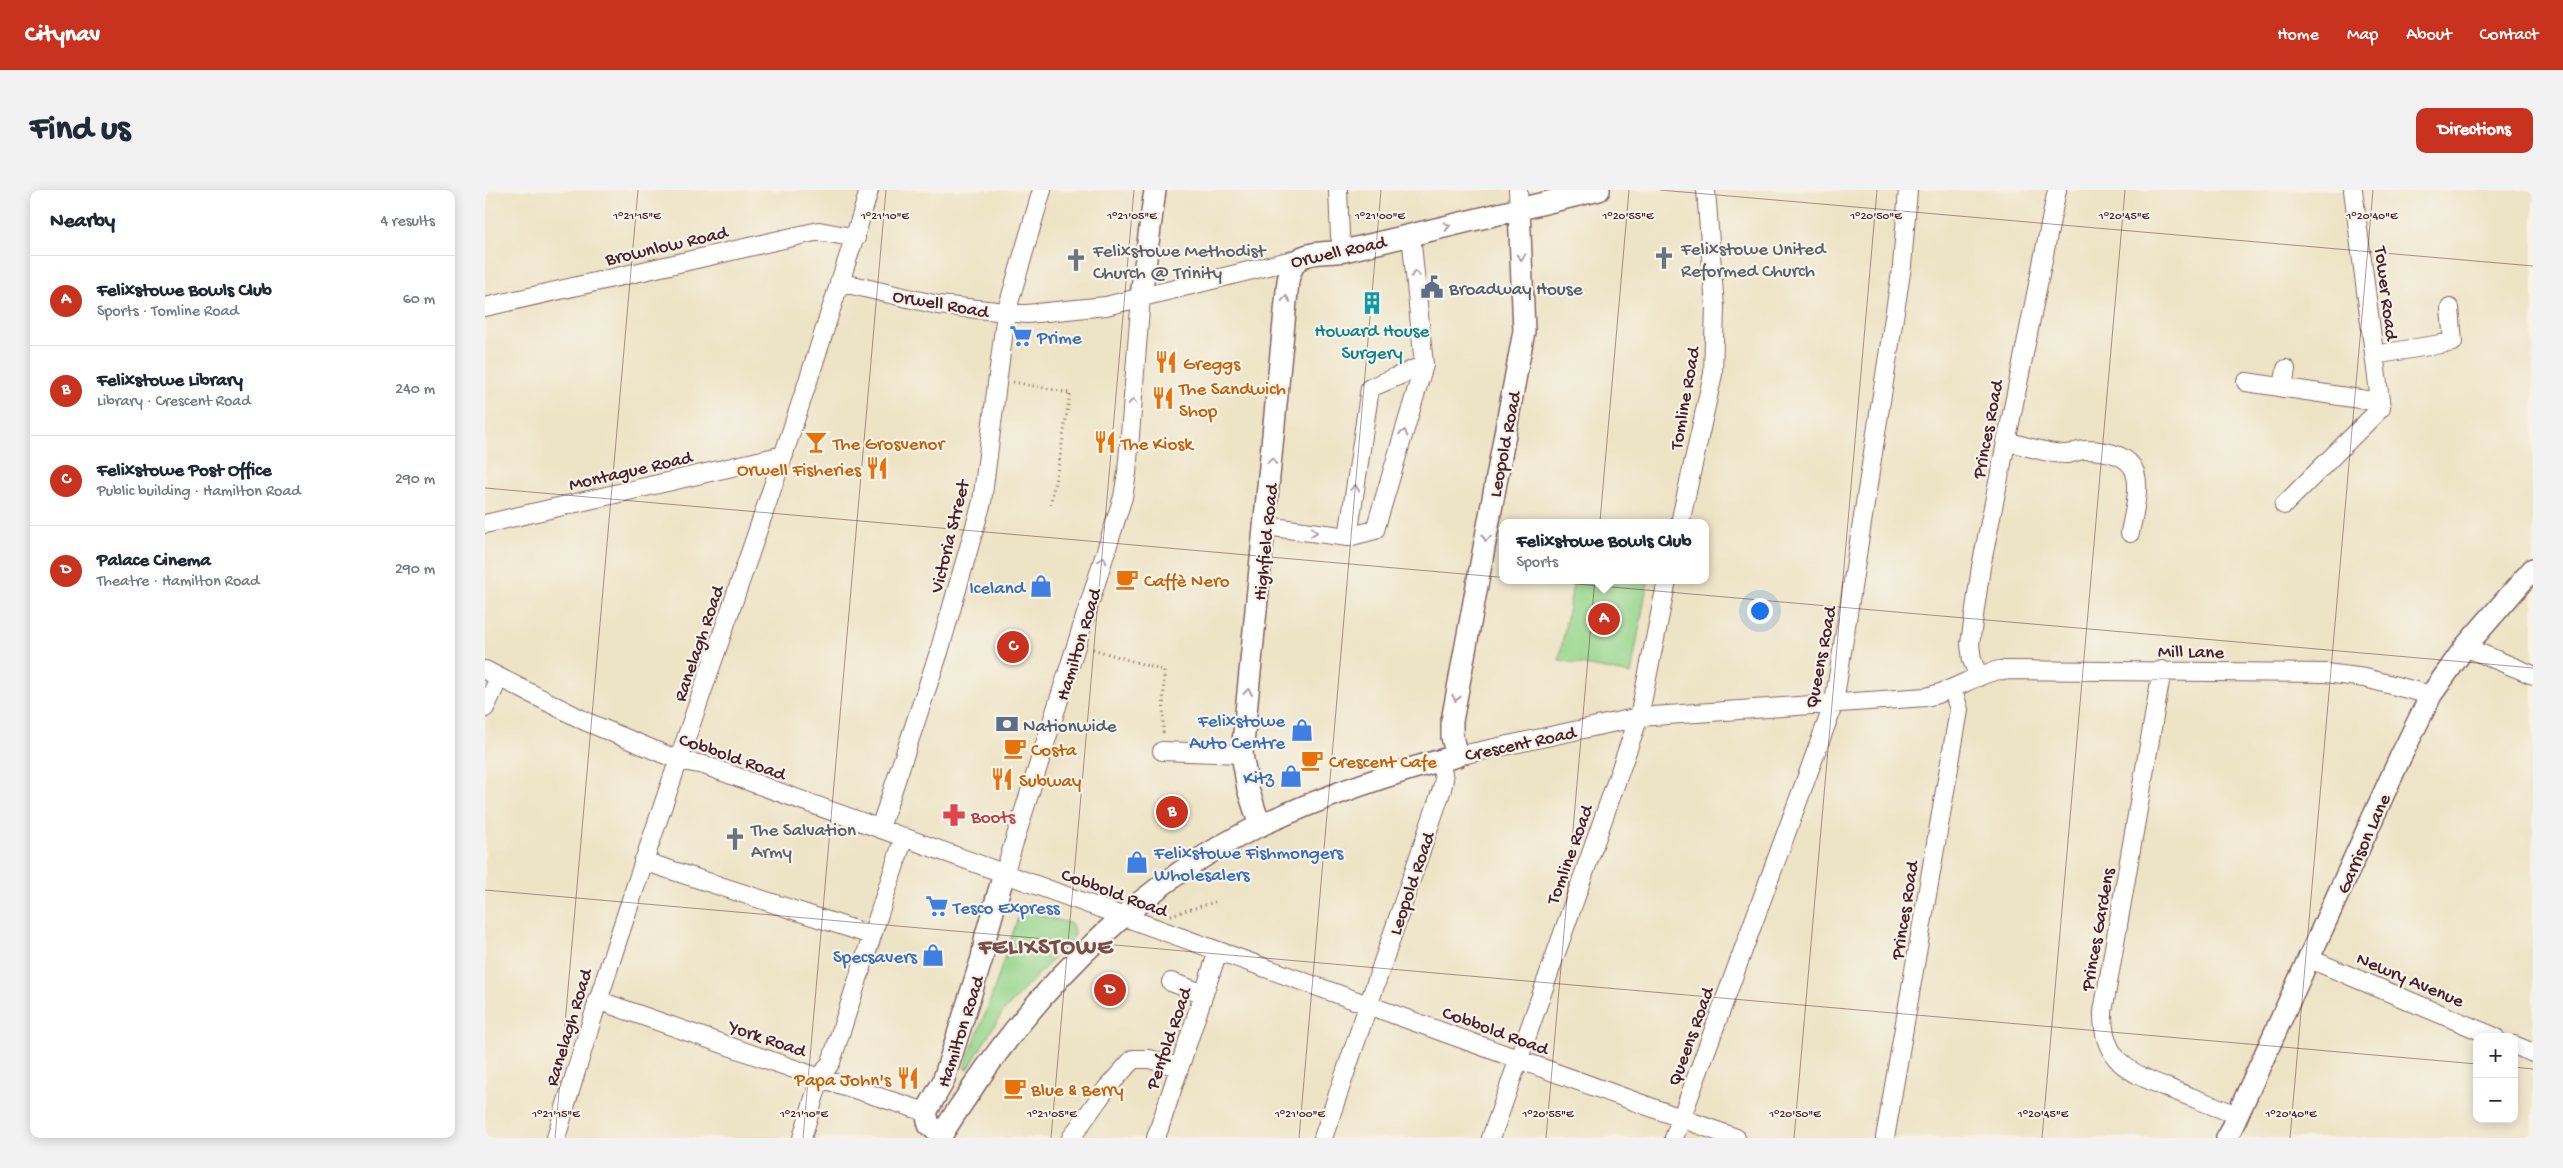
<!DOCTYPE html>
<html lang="en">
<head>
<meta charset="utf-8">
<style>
	body { margin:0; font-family:"Gochi Hand",sans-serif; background:#f2f2f3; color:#1f2937 }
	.controls { position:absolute; right:15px; bottom:15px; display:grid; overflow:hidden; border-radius:10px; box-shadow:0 2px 12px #0003 }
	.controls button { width:45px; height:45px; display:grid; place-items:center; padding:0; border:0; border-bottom:1px solid #e0e1e3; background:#fff; color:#1f2937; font:25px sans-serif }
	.you { position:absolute; left:1274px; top:420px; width:18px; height:18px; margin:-12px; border:4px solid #fff; border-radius:50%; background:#1a73e8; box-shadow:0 0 0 8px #1a73e833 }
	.badge { display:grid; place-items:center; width:32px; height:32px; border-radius:50%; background:#c8321e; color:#fff; font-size:16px; font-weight:700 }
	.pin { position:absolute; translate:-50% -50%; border:2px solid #fff; box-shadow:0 1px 5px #0006 }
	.popup { position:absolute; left:1014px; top:329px; width:210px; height:65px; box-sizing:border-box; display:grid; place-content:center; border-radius:10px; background:#fff; filter:drop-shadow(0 1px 4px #0005); font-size:16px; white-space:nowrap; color:#747a83 }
	.popup b { font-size:19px; color:#1f2937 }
	.popup::after { content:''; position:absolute; left:50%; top:100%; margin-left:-10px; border:10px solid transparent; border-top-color:#fff }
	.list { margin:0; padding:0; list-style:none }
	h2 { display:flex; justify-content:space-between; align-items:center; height:65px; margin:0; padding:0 20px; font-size:21px }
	h2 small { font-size:16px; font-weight:400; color:#747a83 }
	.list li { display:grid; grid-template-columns:32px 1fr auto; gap:15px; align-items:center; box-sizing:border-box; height:90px; padding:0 20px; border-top:1px solid #e0e1e3 }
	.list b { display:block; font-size:19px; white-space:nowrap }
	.list p { margin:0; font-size:16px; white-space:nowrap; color:#747a83 }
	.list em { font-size:16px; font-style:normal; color:#747a83 }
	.map { position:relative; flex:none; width:2048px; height:948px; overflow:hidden; border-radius:10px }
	header { display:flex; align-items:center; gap:30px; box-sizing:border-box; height:70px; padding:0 25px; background:#c8321e; color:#fff }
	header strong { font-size:24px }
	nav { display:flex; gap:28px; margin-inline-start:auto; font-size:18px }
	.intro { display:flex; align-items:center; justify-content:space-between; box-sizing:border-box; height:120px; padding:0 30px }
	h1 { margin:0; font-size:35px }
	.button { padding:12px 22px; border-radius:10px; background:#c8321e; color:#fff; font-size:18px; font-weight:700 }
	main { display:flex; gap:30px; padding:0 30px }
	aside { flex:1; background:#fff; border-radius:10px; box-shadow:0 2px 12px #0003 }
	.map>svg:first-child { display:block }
</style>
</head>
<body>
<header>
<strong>Citynav</strong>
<nav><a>Home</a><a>Map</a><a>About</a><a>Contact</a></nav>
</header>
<div class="intro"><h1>Find us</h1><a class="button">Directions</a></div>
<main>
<aside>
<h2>Nearby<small>4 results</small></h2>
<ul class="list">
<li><span class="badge">A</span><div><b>Felixstowe Bowls Club</b><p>Sports · Tomline Road</p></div><em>60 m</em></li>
<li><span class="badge">B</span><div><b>Felixstowe Library</b><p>Library · Crescent Road</p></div><em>240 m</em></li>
<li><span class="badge">C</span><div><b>Felixstowe Post Office</b><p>Public building · Hamilton Road</p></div><em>290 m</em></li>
<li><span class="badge">D</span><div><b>Palace Cinema</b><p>Theatre · Hamilton Road</p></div><em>290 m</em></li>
</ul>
</aside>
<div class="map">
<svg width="2048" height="948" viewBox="0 0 2048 948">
	<rect width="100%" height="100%" fill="#f7f3e8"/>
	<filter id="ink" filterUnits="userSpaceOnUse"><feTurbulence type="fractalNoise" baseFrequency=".02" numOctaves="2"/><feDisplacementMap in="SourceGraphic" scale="10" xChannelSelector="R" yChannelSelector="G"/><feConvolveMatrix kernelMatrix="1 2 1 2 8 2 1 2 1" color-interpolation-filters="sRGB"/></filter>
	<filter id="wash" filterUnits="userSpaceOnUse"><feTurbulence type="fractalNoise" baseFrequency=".0096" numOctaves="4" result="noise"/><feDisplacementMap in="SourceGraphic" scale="20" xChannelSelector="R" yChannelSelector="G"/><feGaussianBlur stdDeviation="1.12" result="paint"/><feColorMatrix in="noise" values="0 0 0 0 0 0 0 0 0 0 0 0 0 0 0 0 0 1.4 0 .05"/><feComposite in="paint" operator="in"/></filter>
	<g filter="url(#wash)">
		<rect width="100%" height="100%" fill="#ede3c5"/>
		<path fill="#95d58b" stroke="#707a5b" d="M1089,390H1163L1146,484L1074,470Z
			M542,721L587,734L589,741L588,748L517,823L483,879H480V875L504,814L534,724Z"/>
	</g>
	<g filter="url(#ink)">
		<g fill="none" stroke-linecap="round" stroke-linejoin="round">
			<defs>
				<path id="minor" d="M853,0L855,46L859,61
					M1033,0L1034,18
					M354,92L453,115L542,124L621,116L812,69
					M0,117L334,41L371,48
					M1889,165L1968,152L1965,118
					M1761,192L1895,212
					M1798,198L1801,179
					M1520,251C1539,255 1562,264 1581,264C1587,264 1593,260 1600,260C1666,261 1654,296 1645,343
					M1799,315L1896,218L1868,0
					M1195,333L1228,184L1230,117L1221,0
					M0,334L299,265
					M781,336L863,347L890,340L939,175L926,44
					M863,347L885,198L939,175
					M1980,457L2048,485
					M0,480L102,532L193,570L219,575L1251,948
					M1677,480L1618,822C1617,873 1646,883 1688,900C1709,908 1731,917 1752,925
					M1494,487L1487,470L1485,454L1496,377L1572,0
					M0,518L14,488
					M677,561L757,564
					M972,566L1154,527L1441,507C1468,502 1490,484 1515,480L1841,483L1880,488L1946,505
					M395,638L454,462L497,312L521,123L557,0
					M158,671L386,745
					M519,684L638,307L642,283L656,106
					M1825,769L2010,847
					M686,792L719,804
					M112,810L335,888L441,922
					M2029,855L2048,863
					M71,948C150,678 251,416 337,148C352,98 370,50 384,0
					M317,948L335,888L346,872L419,647
					M586,948L621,899L648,869H664L694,877
					M671,948L733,761
					M838,948L957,599L959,589L955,570
					M1006,948L1154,527L1182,390
					M1189,948L1349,513L1417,76L1423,0
					M1400,948L1474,520L1468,500"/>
				<path id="major" d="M656,106L670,0
					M775,636L763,599L757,564L803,91C809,58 830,65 859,61L1114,0
					M457,945L444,935L441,922L458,892L497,768L501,745L519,684
					M455,948C466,928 480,910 492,891C563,788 662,689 776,635C840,606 905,583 972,566L967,547V531L1039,141L1034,18
					M1742,948L1915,568L1946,505L1980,457L2048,379"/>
			</defs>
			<use href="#minor" stroke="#836461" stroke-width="20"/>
			<use href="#major" stroke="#836461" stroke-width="24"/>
			<path stroke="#836461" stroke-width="3" stroke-dasharray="1 4" stroke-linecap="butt" d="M528,192L585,203L575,267L565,316
				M608,459L679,481L678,545
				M686,725L733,711"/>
			<use href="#minor" stroke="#fff" stroke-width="18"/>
			<use href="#major" stroke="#fff" stroke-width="21"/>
		</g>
		<defs><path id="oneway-chevron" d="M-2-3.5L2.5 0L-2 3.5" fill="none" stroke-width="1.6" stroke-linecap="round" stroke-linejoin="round" transform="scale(1.25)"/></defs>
		<g stroke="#ae9aa0">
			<use href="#oneway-chevron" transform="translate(962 36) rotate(-14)"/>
			<use href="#oneway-chevron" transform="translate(1036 67) rotate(88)"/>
			<use href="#oneway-chevron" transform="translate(930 84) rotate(-96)"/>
			<use href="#oneway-chevron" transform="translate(801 109) rotate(-85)"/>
			<use href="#oneway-chevron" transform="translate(648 212) rotate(-86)"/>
			<use href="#oneway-chevron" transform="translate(919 243) rotate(-73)"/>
			<use href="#oneway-chevron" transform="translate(787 271) rotate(-85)"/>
			<use href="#oneway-chevron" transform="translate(870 298) rotate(-82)"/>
			<use href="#oneway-chevron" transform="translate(829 342) rotate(7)"/>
			<use href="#oneway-chevron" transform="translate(1001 348) rotate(101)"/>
			<use href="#oneway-chevron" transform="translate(618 370) rotate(-73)"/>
			<use href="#oneway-chevron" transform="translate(763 502) rotate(-84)"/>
			<use href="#oneway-chevron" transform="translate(971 508) rotate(102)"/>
		</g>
	</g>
	<path fill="none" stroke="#4a1f2b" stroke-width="1" stroke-opacity="0.45" d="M1175,0L2048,76M0,298L2048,478M0,700L1992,874M2029,877L2048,879M70,948L153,0M318,948L401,0M566,948L649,0M814,948L896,0M1061,948L1144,0M1309,948L1392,0M1557,948L1640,0M1805,948L1888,0"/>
	<defs>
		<symbol id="church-bare" viewBox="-9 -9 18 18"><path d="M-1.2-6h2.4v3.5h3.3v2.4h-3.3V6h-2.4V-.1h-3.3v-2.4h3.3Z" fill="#6b7280" stroke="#f7f3e8" stroke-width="2.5" paint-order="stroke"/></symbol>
		<symbol id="civic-bare" viewBox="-9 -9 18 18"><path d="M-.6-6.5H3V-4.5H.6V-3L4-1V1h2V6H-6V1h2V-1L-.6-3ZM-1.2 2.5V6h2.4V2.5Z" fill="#5c6f8a" stroke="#f7f3e8" stroke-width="2.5" paint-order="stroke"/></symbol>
		<symbol id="building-bare" viewBox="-9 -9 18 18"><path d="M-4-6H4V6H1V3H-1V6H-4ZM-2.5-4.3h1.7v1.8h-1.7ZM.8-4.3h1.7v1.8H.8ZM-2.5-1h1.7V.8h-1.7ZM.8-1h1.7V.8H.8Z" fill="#0f9aa8" stroke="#f7f3e8" stroke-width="2.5" paint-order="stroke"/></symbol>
		<symbol id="supermarket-bare" viewBox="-9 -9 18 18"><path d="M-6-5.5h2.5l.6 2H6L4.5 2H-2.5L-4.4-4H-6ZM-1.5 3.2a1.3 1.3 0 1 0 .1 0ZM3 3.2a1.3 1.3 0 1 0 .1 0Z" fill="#3f7fe0" stroke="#f7f3e8" stroke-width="2.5" paint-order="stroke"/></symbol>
		<symbol id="restaurant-bare" viewBox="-9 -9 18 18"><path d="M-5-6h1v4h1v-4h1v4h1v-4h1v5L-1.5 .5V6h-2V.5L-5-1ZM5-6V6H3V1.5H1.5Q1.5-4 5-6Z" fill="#e8710a" stroke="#f7f3e8" stroke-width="2.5" paint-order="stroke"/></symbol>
		<symbol id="bar-bare" viewBox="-9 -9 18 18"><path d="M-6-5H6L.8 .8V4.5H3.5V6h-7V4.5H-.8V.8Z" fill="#e8710a" stroke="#f7f3e8" stroke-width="2.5" paint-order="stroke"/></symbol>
		<symbol id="cafe-bare" viewBox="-9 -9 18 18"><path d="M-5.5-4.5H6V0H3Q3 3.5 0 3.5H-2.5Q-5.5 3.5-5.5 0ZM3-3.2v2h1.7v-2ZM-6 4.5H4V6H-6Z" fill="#e8710a" stroke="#f7f3e8" stroke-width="2.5" paint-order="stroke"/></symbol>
		<symbol id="shop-bare" viewBox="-9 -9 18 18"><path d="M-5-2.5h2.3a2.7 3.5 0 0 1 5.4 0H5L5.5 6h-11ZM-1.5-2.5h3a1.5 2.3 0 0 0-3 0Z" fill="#3f7fe0" stroke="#f7f3e8" stroke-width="2.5" paint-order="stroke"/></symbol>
		<symbol id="bank-bare" viewBox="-9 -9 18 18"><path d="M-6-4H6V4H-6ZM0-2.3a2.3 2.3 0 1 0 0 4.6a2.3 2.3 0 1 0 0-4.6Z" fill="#5c6f8a" stroke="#f7f3e8" stroke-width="2.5" paint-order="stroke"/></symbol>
		<symbol id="pharmacy-bare" viewBox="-9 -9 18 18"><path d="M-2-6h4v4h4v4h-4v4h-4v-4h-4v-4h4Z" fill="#e0444e" stroke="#f7f3e8" stroke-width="2.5" paint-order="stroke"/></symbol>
	</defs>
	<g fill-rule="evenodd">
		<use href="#church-bare" x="1163" y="52" width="32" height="32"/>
		<use href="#church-bare" x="575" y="54" width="32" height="32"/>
		<use href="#civic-bare" x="931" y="81" width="32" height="32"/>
		<use href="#building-bare" x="871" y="97" width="32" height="32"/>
		<use href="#supermarket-bare" x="520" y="130" width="32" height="32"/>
		<use href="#restaurant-bare" x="665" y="156" width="32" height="32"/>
		<use href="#restaurant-bare" x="662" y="192" width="32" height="32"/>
		<use href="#bar-bare" x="315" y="236" width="32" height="32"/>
		<use href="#restaurant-bare" x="604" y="236" width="32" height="32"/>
		<use href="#restaurant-bare" x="376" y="262" width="32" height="32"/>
		<use href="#cafe-bare" x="626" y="373" width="32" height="32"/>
		<use href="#shop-bare" x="540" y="380" width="32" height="32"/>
		<use href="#bank-bare" x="506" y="518" width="32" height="32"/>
		<use href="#shop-bare" x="801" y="524" width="32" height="32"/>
		<use href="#cafe-bare" x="514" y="542" width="32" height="32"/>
		<use href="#cafe-bare" x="811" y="554" width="32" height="32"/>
		<use href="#shop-bare" x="790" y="570" width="32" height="32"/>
		<use href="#restaurant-bare" x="501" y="573" width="32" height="32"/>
		<use href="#pharmacy-bare" x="453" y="609" width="32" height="32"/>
		<use href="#church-bare" x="234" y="633" width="32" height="32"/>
		<use href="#shop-bare" x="636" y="656" width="32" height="32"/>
		<use href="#supermarket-bare" x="436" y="700" width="32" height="32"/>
		<use href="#shop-bare" x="432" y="749" width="32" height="32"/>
		<use href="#restaurant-bare" x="407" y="872" width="32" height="32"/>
		<use href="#cafe-bare" x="514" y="882" width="32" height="32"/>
	</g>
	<g text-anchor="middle" stroke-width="4.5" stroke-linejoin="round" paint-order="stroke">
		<g font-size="19" fill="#4a1f2b" stroke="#f7f3e8">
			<text transform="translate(181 54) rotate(-13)" y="7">Brownlow Road</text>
			<text transform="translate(853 60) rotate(-12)" y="7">Orwell Road</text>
			<text transform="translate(1903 103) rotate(83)" y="7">Tower Road</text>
			<text transform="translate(456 112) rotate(10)" y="7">Orwell Road</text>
			<text transform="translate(1198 208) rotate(-80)" y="7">Tomline Road</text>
			<text transform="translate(1501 239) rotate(-79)" y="7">Princes Road</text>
			<text transform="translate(1018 254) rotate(-79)" y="7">Leopold Road</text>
			<text transform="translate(145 279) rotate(-13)" y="7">Montague Road</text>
			<text transform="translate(463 346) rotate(-76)" y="7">Victoria Street</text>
			<text transform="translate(779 352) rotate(-84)" y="7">Highfield Road</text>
			<text transform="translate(212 453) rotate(-71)" y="7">Ranelagh Road</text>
			<text transform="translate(592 454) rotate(-73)" y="7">Hamilton Road</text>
			<text transform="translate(1706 460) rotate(1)" y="7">Mill Lane</text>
			<text transform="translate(1334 467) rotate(-79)" y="7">Queens Road</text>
			<text transform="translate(1035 552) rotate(-12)" y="7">Crescent Road</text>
			<text transform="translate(248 565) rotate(19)" y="7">Cobbold Road</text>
			<text transform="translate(1877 653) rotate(-66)" y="7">Garrison Lane</text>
			<text transform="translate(1083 664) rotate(-70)" y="7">Tomline Road</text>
			<text transform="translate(925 693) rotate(-71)" y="7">Leopold Road</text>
			<text transform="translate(630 701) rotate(20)" y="7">Cobbold Road</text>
			<text transform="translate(1418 720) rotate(-81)" y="7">Princes Road</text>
			<text transform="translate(1611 739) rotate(-80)" y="7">Princes Gardens</text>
			<text transform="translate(1926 788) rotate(23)" y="7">Newry Avenue</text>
			<text transform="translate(82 837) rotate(-73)" y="7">Ranelagh Road</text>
			<text transform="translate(1011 839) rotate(20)" y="7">Cobbold Road</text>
			<text transform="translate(474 841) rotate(-72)" y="7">Hamilton Road</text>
			<text transform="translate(1204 846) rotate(-70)" y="7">Queens Road</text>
			<text transform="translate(283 847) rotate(19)" y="7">York Road</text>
			<text transform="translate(682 848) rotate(-71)" y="7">Penfold Road</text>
		</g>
		<g font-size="19" fill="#5b616d" stroke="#f7f3e8" text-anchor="start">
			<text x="1196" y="64">Felixstowe United<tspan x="1196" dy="22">Reformed Church</tspan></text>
			<text x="608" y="66">Felixstowe Methodist<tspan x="608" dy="22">Church @ Trinity</tspan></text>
			<text x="266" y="645">The Salvation<tspan x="266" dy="22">Army</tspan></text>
		</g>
		<g font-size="19" fill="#4e5e75" stroke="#f7f3e8" text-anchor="start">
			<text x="964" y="104">Broadway House</text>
			<text x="538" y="541">Nationwide</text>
		</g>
		<g font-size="19" fill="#0d838f" stroke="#f7f3e8">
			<text x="887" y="146">Howard House<tspan x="887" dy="22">Surgery</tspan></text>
		</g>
		<g font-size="19" fill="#366cbe" stroke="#f7f3e8" text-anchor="end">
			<text x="552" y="153" text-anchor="start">Prime</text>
			<text x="540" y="403">Iceland</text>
			<text x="800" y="536">Felixstowe<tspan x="800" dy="22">Auto Centre</tspan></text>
			<text x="789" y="593">Kitz</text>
			<text x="669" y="668" text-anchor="start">Felixstowe Fishmongers<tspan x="669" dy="22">Wholesalers</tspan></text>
			<text x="468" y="723" text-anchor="start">Tesco Express</text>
			<text x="432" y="772">Specsavers</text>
		</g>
		<g font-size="19" fill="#c56008" stroke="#f7f3e8" text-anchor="start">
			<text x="698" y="179">Greggs</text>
			<text x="694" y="204">The Sandwich<tspan x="694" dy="22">Shop</tspan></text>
			<text x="348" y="259">The Grosvenor</text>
			<text x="636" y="259">The Kiosk</text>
			<text x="376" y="285" text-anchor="end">Orwell Fisheries</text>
			<text x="659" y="396">Caffè Nero</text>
			<text x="546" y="565">Costa</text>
			<text x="844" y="577">Crescent Cafe</text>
			<text x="534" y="596">Subway</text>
			<text x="406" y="895" text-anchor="end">Papa John's</text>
			<text x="546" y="905">Blue &amp; Berry</text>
		</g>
		<g font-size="19" fill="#be3a42" stroke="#f7f3e8" text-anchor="start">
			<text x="486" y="632">Boots</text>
		</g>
		<g font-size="24" font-weight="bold" letter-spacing="1" fill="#7a4d4a" stroke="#f7f3e8">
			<text x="561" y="763">FELIXSTOWE</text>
		</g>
	</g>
	<g font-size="12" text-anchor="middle" fill="#4a1f2b" stroke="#f7f3e8" stroke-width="4.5" stroke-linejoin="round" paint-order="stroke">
		<text x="152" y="29">1°21'15"E</text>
		<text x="400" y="29">1°21'10"E</text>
		<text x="647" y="29">1°21'05"E</text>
		<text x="895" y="29">1°21'00"E</text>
		<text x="1143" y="29">1°20'55"E</text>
		<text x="1391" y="29">1°20'50"E</text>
		<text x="1639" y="29">1°20'45"E</text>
		<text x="1887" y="29">1°20'40"E</text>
		<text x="71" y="927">1°21'15"E</text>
		<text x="319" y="927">1°21'10"E</text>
		<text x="567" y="927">1°21'05"E</text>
		<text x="815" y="927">1°21'00"E</text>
		<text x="1063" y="927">1°20'55"E</text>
		<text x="1310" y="927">1°20'50"E</text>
		<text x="1558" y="927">1°20'45"E</text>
		<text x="1806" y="927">1°20'40"E</text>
	</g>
</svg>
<div class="controls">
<button>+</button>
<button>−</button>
</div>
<div class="you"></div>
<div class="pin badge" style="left:1119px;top:429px">A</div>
<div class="popup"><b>Felixstowe Bowls Club</b>Sports</div>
<div class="pin badge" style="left:687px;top:622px">B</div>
<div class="pin badge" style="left:528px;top:457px">C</div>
<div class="pin badge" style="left:625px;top:800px">D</div>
</div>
</main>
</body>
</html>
